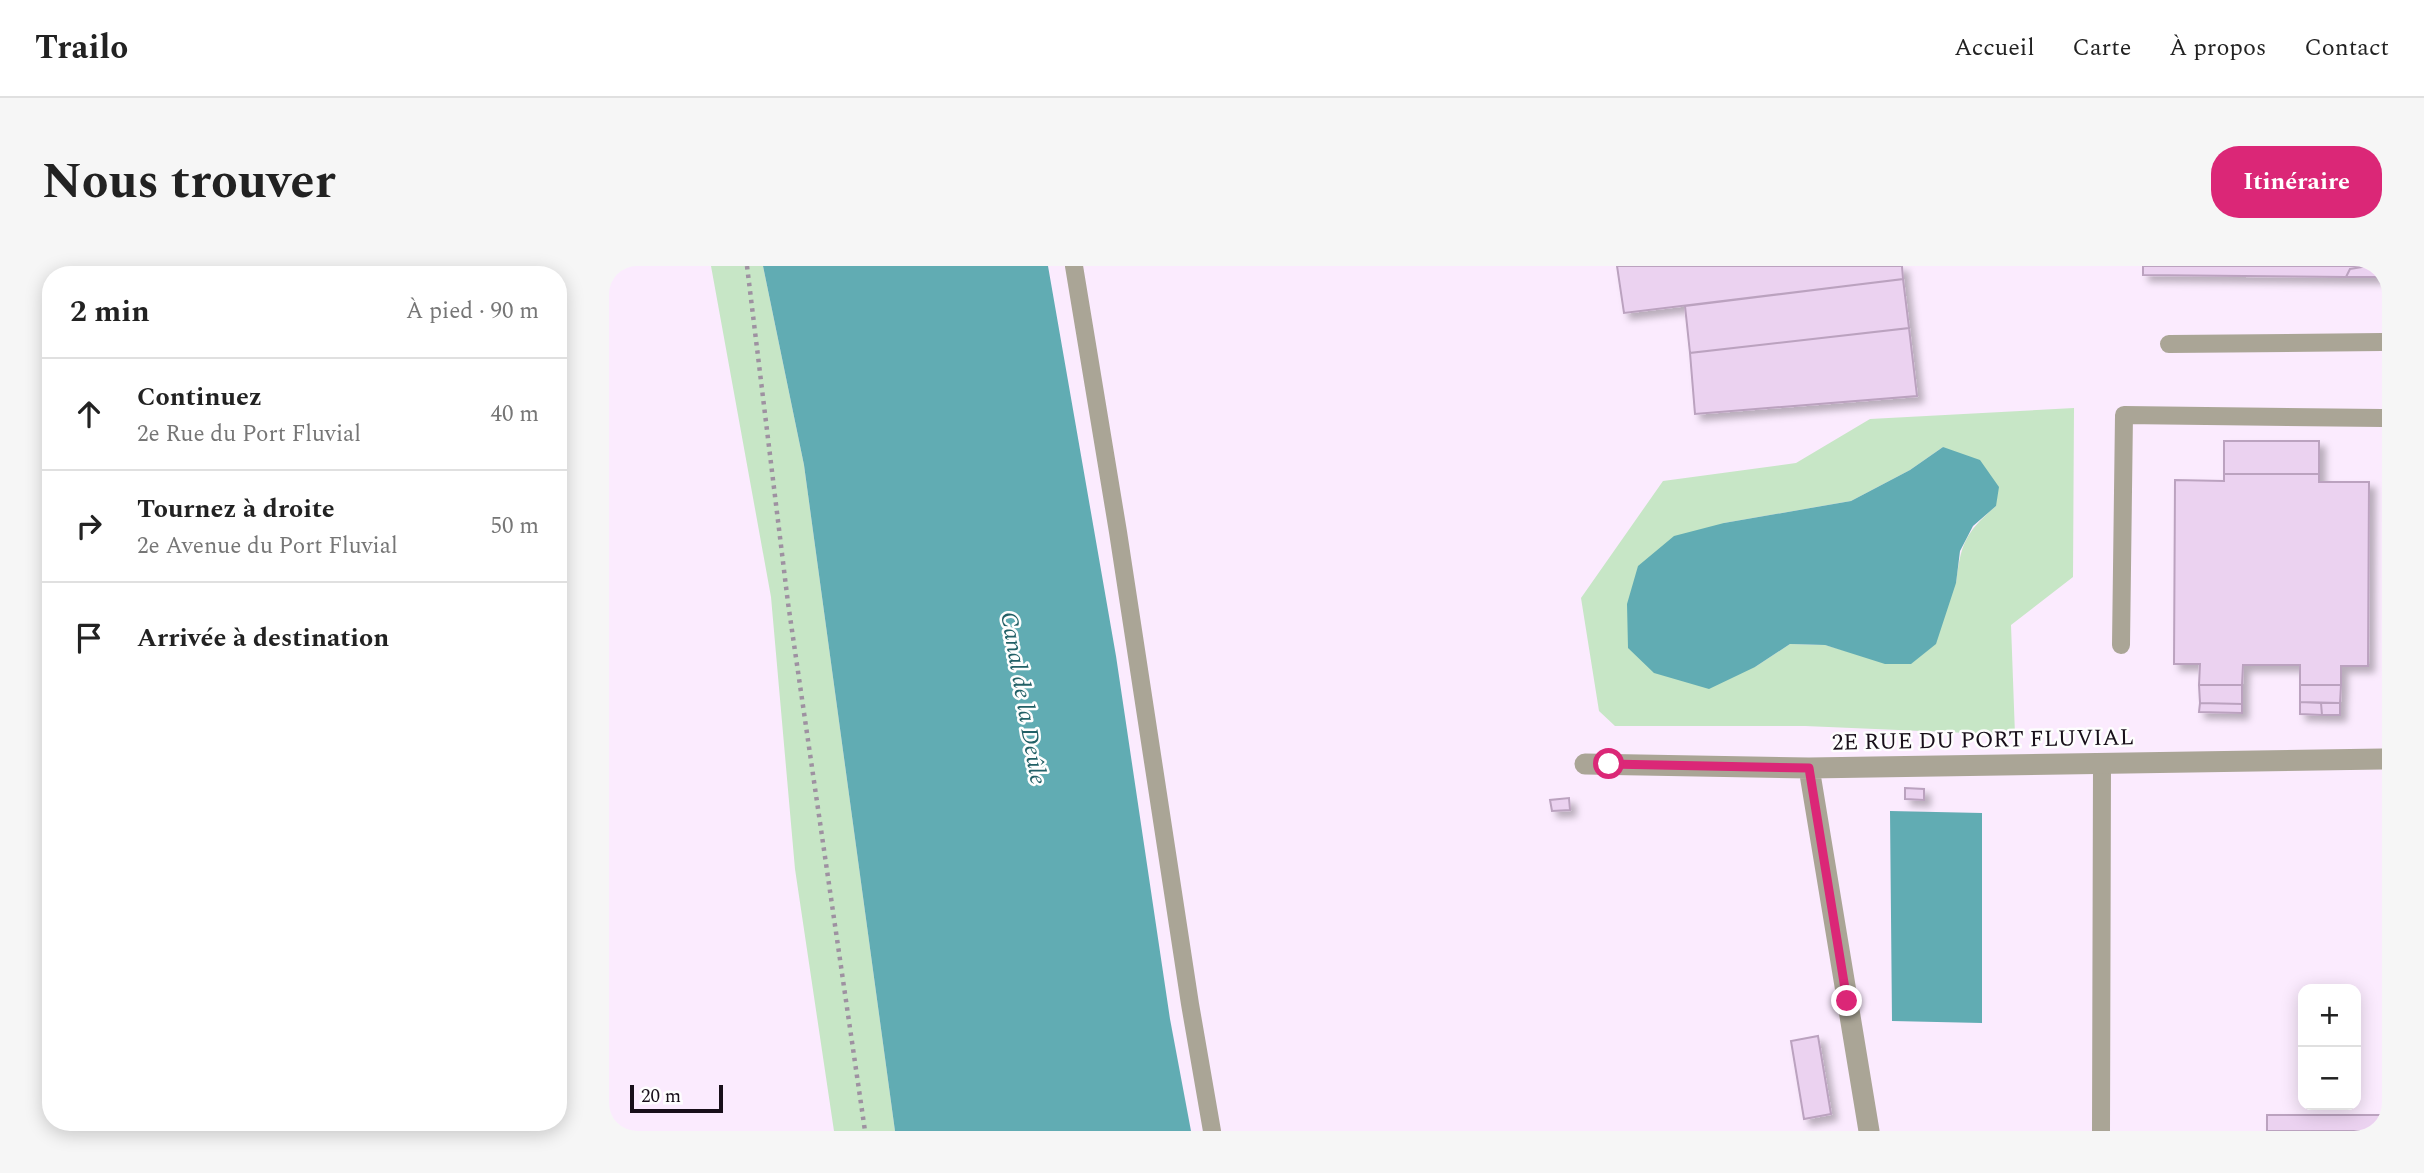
<!DOCTYPE html>
<html lang="fr">
<head>
<meta charset="utf-8">
<style>
	body { margin:0; font-family:Spectral,serif; background:#f6f6f6; color:#222 }
	.controls { position:absolute; right:21px; bottom:21px; display:grid; overflow:hidden; border-radius:14px; box-shadow:0 4px 18px #0003 }
	.controls button { width:63px; height:63px; display:grid; place-items:center; padding:0; border:0; border-bottom:2px solid #e0e0e0; background:#fff; color:#222; font:35px sans-serif }
	.scale { position:absolute; left:21px; bottom:18px; width:93px; box-sizing:border-box; padding-left:7px; border:4px solid #180f1a; border-top:0; font-size:19px; line-height:24px; white-space:nowrap; color:#180f1a; -webkit-text-stroke:5px #fefefe; paint-order:stroke }
	.stop { position:absolute; width:21px; height:21px; margin:-16px; border:5px solid #db2777; border-radius:50%; background:#fff }
	.stop.end { background:#db2777; border-color:#fff; box-shadow:0 2px 7px #0008 }
	.list { margin:0; padding:0; list-style:none }
	h2 { display:flex; justify-content:space-between; align-items:center; height:91px; margin:0; padding:0 28px; font-size:30px }
	h2 small { font-size:23px; font-weight:400; color:#767676 }
	.list li { display:grid; grid-template-columns:46px 1fr auto; gap:21px; align-items:center; box-sizing:border-box; height:112px; padding:0 28px; border-top:2px solid #e0e0e0 }
	.list b { display:block; font-size:26px; white-space:nowrap }
	.list p { margin:0; font-size:23px; white-space:nowrap; color:#767676 }
	.list em { font-size:23px; font-style:normal; color:#767676 }
	.icon { flex:none; width:38px; height:38px; fill:none; stroke:currentColor; stroke-width:2; stroke-linecap:round; stroke-linejoin:round }
	.map { position:relative; flex:none; width:1773px; height:865px; overflow:hidden; border-radius:28px }
	header { display:flex; align-items:center; gap:42px; box-sizing:border-box; height:98px; padding:0 35px; background:#fff; border-bottom:2px solid #e0e0e0 }
	header strong { font-size:33px }
	nav { display:flex; gap:38px; margin-inline-start:auto; font-size:24px }
	.intro { display:flex; align-items:center; justify-content:space-between; box-sizing:border-box; height:168px; padding:0 42px }
	h1 { margin:0; font-size:49px }
	.button { padding:18px 32px; border-radius:28px; background:#db2777; color:#fff; font-size:24px; font-weight:700 }
	main { display:flex; gap:42px; padding:0 42px }
	aside { flex:1; background:#fff; border-radius:28px; box-shadow:0 4px 18px #0003 }
	.map>svg:first-child { display:block }
</style>
</head>
<body>
<header>
<strong>Trailo</strong>
<nav><a>Accueil</a><a>Carte</a><a>À propos</a><a>Contact</a></nav>
</header>
<div class="intro"><h1>Nous trouver</h1><a class="button">Itinéraire</a></div>
<main>
<aside>
<h2>2 min<small>À pied · 90 m</small></h2>
<ul class="list">
<li><svg class="icon" aria-label="ahead" viewBox="0 0 24 24"><path d="M12 20V5M6 11l6-6 6 6"/></svg><div><b>Continuez</b><p>2e Rue du Port Fluvial</p></div><em>40 m</em></li>
<li><svg class="icon" aria-label="right" viewBox="0 0 24 24"><path d="M7 20v-9h11M14 6l5 5-5 5"/></svg><div><b>Tournez à droite</b><p>2e Avenue du Port Fluvial</p></div><em>50 m</em></li>
<li><svg class="icon" aria-label="arrive" viewBox="0 0 24 24"><path d="M6 21V4h12l-3 4 3 4H6"/></svg><div><b>Arrivée à destination</b></div></li>
</ul>
</aside>
<div class="map">
<svg width="1773" height="865" viewBox="0 0 1773 865">
	<defs>
		<filter id="shadow"><feDropShadow dx="6" dy="6" stdDeviation="3.5" flood-color="#0004"/></filter>
	</defs>
	<rect width="100%" height="100%" fill="#fbebfe"/>
	<path fill="#c7e6c6" fill-rule="evenodd" d="M102,0H154L195,199L286,865H225L186,603L162,331Z
		M1465,142L1464,311L1402,359L1406,469L1196,460H1006L990,445L972,332L1054,215L1187,197L1261,153ZM1334,181L1387,240C1356,267 1352,277 1347,317L1244,387L1216,379L1181,378L1146,401L1115,257L1242,235L1301,204Z"/>
	<path fill="#61acb3" d="M154,0H439L507,390L561,753L582,865H286L195,199Z
		M1334,181L1371,194L1390,221L1387,240L1364,260L1351,285L1347,317L1327,378L1302,398H1276L1216,379L1181,378L1146,401L1100,423L1045,407L1019,382L1018,338L1029,300L1065,270L1115,257L1242,235L1301,204Z
		M1281,545L1373,547V757L1283,755Z"/>
	<path fill="#ebd2f0" stroke="#bba2bf" stroke-width="2" filter="url(#shadow)" d="M1008,0H1293L1294,13L1015,47Z
		M1534,0H1759L1741,3L1737,11L1534,9Z
		M1759,0H1773V11H1737L1741,3Z
		M1294,13L1300,62L1081,87L1076,40Z
		M1300,62L1308,130L1086,148L1081,87Z
		M1615,175H1710V208H1615Z
		M1615,208H1710V216H1760L1759,400H1732V419H1691V399H1634L1633,419H1590L1591,398H1565L1566,214L1615,215Z
		M1590,419H1633V438L1591,437Z
		M1691,419H1732L1731,437L1691,436Z
		M1691,436L1712,437L1713,449L1691,448Z
		M1591,437L1633,438V447L1590,446Z
		M1712,437H1731V449H1713Z
		M1296,522L1315,523V534L1296,533Z
		M960,532L961,544L943,545L941,534Z
		M1209,770L1222,848L1195,853L1182,775Z
		M1658,849H1773V865H1658Z"/>
	<g fill="none" stroke-linecap="round" stroke-linejoin="round">
		<path stroke="#9e91a1" stroke-width="4.5" stroke-dasharray="3.5 5" stroke-linecap="butt" d="M138,0L179,337L256,865"/>
		<path stroke="#aaa596" stroke-width="18" d="M465,0L509,266L581,738L603,865
			M1560,78L1773,76
			M1512,379L1515,149L1773,152
			M1492,865L1493,498"/>
		<path stroke="#aaa596" stroke-width="21" d="M976,498L1200,502L1773,493
			M1200,502L1260,865"/>
	</g>
	<g fill="none" stroke-linecap="round" stroke-linejoin="round">
		<path stroke="#db2777" stroke-width="9" d="M1000,498L1200,502L1238,735"/>
	</g>
	<g text-anchor="middle" stroke-width="5" stroke-linejoin="round" paint-order="stroke">
		<g font-size="23" fill="#180f1a" stroke="#fefefe">
			<text transform="translate(1374 473) rotate(-1)" y="8">2E RUE DU PORT FLUVIAL</text>
		</g>
		<g font-size="24" font-style="italic" fill="#226066" stroke="#fefefe">
			<text transform="translate(415 432) rotate(80)" y="8">Canal de la Deûle</text>
		</g>
	</g>
</svg>
<div class="controls">
<button>+</button>
<button>−</button>
</div>
<div class="scale">20 m</div>
<div class="stop" style="left:1000px;top:498px"></div>
<div class="stop end" style="left:1238px;top:735px"></div>
</div>
</main>
</body>
</html>
